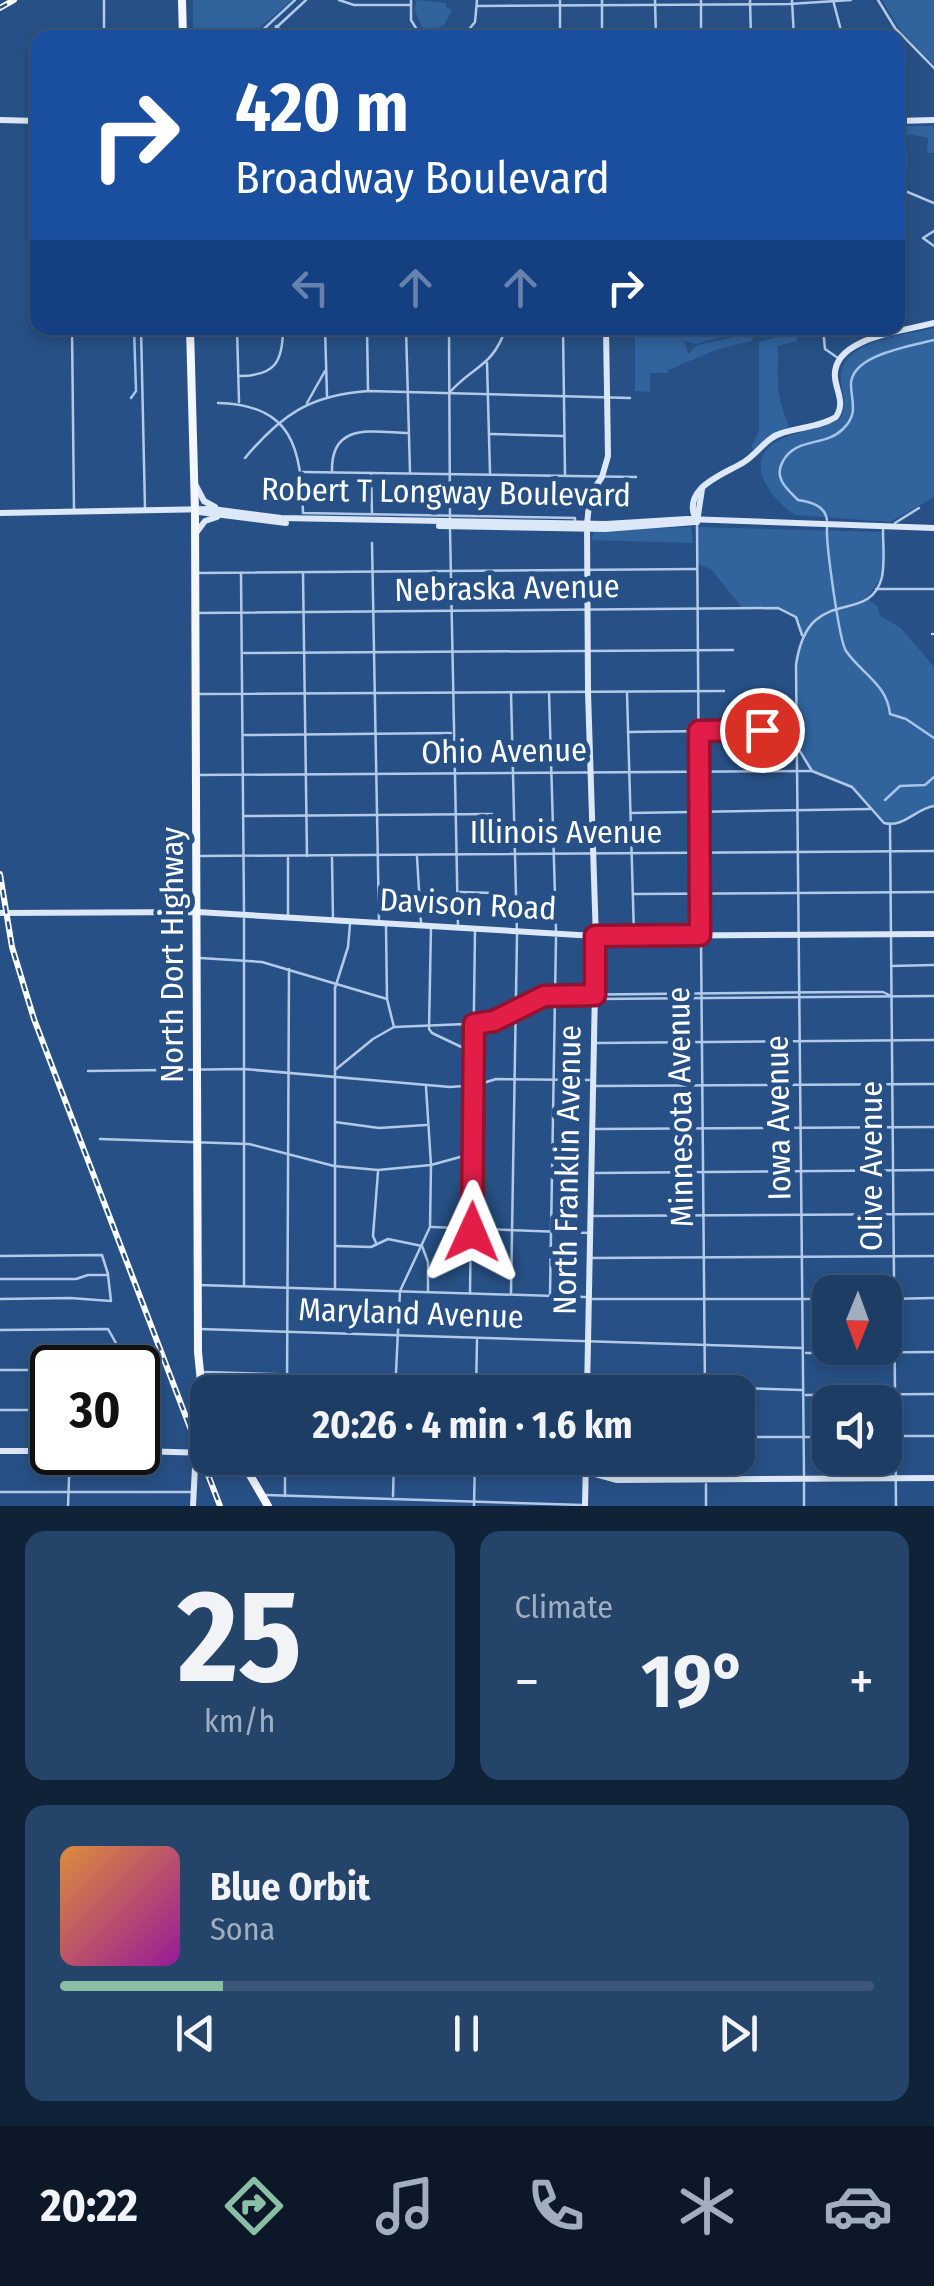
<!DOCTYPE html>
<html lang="en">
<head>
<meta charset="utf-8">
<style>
  :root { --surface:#1d3d64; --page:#25446a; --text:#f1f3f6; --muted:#a0aebf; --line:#3b5678; --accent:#8abfa5 }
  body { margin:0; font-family:"Fira Sans Condensed",sans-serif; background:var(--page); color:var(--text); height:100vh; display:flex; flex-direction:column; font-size:38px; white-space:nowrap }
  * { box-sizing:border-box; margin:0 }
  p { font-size:32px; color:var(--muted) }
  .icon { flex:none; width:55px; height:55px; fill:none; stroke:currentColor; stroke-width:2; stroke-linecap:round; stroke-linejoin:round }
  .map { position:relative; height:1506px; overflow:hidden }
  .details { display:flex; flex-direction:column; gap:25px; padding:25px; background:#102237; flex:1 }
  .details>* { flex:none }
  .hud { position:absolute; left:30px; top:30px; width:875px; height:305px; border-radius:20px; box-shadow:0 5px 15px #0003,0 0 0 2px var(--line); background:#1a4fa0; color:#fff; overflow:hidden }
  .needle { width:65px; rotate:181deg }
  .tools { position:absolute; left:812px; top:1275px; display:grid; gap:20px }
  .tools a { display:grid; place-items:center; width:90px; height:90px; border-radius:20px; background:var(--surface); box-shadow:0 5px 15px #0003,0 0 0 2px var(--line); font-size:50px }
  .speed { position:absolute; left:30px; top:1345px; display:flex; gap:20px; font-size:50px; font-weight:700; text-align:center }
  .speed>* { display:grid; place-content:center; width:130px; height:130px; border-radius:50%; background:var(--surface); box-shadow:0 5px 15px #0003,0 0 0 2px var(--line); line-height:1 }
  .speed .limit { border:5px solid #111; border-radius:15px; background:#fff; color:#111 }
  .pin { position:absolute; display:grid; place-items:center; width:85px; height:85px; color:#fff; margin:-42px; border:5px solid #fff; border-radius:50%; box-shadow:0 2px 10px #0007 }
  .me { position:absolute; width:110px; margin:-55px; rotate:1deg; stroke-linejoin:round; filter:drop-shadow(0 0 8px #0008) }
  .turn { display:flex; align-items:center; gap:35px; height:210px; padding:0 40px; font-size:45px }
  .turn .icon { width:130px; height:130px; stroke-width:2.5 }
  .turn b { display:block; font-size:70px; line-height:85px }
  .lanes { display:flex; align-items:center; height:95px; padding:0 40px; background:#0003; justify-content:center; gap:50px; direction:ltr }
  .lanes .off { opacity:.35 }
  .big { font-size:75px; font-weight:700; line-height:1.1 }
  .details .widget { flex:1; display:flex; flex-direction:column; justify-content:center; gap:15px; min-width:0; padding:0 35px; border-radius:20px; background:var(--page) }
  .details .dial { align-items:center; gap:0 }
  .dial b { font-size:130px; line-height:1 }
  .song { display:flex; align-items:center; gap:30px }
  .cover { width:120px; height:120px; border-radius:15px; background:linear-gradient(135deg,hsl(30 70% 55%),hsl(300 70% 35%)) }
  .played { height:10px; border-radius:5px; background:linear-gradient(90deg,var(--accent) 20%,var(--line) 20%) }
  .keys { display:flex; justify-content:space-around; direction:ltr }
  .heat { display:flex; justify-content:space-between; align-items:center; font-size:55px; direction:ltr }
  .details .tiles { flex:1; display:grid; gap:25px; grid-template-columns:1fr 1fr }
  .widget:last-child { grid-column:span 2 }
  .trip { position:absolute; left:190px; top:1375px; width:565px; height:100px; border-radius:20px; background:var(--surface); box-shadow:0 5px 15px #0003,0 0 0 2px var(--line); font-weight:700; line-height:100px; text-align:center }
  .tab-bar { display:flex; height:160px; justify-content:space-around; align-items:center; background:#0c1828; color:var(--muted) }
  .tab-bar .icon { width:70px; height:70px }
  .tab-bar .current { color:var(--accent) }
  .tab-bar b { font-size:45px; color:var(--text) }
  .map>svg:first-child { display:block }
</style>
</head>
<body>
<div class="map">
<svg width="934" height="1506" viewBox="0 0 934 1506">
  <rect width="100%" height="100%" fill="#275186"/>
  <g fill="#31639d">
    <path d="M193 0H292L249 37 193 38Z"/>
    <path d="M416 0 446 3V7L452 10 444 25 431 32 423 29 415 11Z"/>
    <path d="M882 0H934V65L902 33Z"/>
    <path d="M898 126H934V153H927L928 138 910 134 906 137 908 163H898V158L901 156 898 154Z"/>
    <path d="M630 328 639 329 754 328 696 344 684 341 688 354 697 345 753 333 752 341 718 349 668 370V373H650V392L635 391V333L630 332Z"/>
    <path d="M934 328V497L890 522 795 515C783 507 770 494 764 480 744 434 815 433 839 420 848 406 843 397 841 382 836 341 904 335 934 328Z"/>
    <path d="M800 331 802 335 797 337V341L778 346C778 381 775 394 789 426L754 451 751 447 759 431V342Z"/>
    <path d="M691 527 693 543 591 540 594 531Z"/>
    <path d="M697 527 883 532 882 575 867 599 878 607 880 616 900 627 934 667V806C917 811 907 822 890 825L870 809 852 787 812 771 797 745 796 665 802 637 800 622 778 609H743L712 570 697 563Z"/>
  </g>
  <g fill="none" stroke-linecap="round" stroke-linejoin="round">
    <g stroke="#a6c5e9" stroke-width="2.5">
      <path d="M254 38 295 0"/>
      <path d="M131 398 136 391 134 328"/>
      <path d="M827 520C825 505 810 502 798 500 787 489 773 478 783 461 796 437 825 447 843 429 858 414 852 404 851 386 849 355 911 346 934 340"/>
      <path d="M827 528C826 544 839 640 846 651 861 673 887 684 890 714L906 719 934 738"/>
      <path d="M885 800 900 786 925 785 934 777"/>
    </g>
    <g stroke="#b2cae8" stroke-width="2.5">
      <path d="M104 0V38"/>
      <path d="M339 0 354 5H410"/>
      <path d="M411 0V20L422 38"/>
      <path d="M560 0V38"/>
      <path d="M602 0V38"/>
      <path d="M655 0 656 38"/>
      <path d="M701 0V38"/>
      <path d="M750 0 751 38"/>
      <path d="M792 0 794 38"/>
      <path d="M833 0 843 38"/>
      <path d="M878 0 895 28 934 68"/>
      <path d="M477 6 789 4 851 0"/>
      <path d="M276 26 289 38"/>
      <path d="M265 38 306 0"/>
      <path d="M462 38 475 22 477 0"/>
      <path d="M898 188 934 203"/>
      <path d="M934 231 923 238 934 246"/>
      <path d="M72 328 74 511"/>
      <path d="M141 328 145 509"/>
      <path d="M237 328 239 402"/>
      <path d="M325 328 327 396"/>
      <path d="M367 328 368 390"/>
      <path d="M406 328 410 472"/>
      <path d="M449 328 450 521"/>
      <path d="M563 328 565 475"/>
      <path d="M823 328 825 349 838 358"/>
      <path d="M487 363 490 473"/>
      <path d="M239 376C275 376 283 362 283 328"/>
      <path d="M450 392C474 365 492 368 506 328"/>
      <path d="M218 403C293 405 301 448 303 513L575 518V521"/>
      <path d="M307 403 325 371"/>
      <path d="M491 434 563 436"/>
      <path d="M245 458C281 415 310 395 368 391L630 398"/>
      <path d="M332 471C331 422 372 432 407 433"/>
      <path d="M303 472 636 477"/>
      <path d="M371 473 372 513"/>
      <path d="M895 523 919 508"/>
      <path d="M697 524 700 931"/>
      <path d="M450 529 458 926"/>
      <path d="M372 543 379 921"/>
      <path d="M199 573 696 569"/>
      <path d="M241 573 244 911"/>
      <path d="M303 574 307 856"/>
      <path d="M876 589H934"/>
      <path d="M196 613 778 608 796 617 802 635"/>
      <path d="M932 634H934"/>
      <path d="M244 653 733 650"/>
      <path d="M511 692 517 936 511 1293"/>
      <path d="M549 692 556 930"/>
      <path d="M627 693 634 935"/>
      <path d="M200 694 724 691"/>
      <path d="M628 732 795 730"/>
      <path d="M244 735 451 733"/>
      <path d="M798 748 812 771 852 787 884 823C904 828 915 809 934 806"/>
      <path d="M198 775 812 771"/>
      <path d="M631 813 870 809"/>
      <path d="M244 816 492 814"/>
      <path d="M890 825 896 1506"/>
      <path d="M201 856 934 851"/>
      <path d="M417 857 421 923"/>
      <path d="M288 858V915"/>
      <path d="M332 858 333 920"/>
      <path d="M460 892 494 893"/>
      <path d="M633 894 934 892"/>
      <path d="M386 926 387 999 394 1027"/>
      <path d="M431 927 429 1029 432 1033 472 1052"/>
      <path d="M701 939 705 1392"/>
      <path d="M200 958 262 962 387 999"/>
      <path d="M891 966 934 965"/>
      <path d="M596 996 599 999 934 996"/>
      <path d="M596 1043 934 1040"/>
      <path d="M335 1070 373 1039 394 1027 490 1023 552 995 846 992H883L891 996"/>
      <path d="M88 1071 244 1069 450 1087 477 1085 496 1079 589 1080"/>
      <path d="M596 1086 934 1084"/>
      <path d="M335 1122 379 1128 426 1125"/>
      <path d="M596 1129 934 1127"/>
      <path d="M100 1139 249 1144 334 1166 378 1170 431 1165 471 1154"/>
      <path d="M596 1173 934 1170"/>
      <path d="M591 1216 934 1214"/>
      <path d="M432 1227 589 1233"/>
      <path d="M376 1243 373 1236 378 1172"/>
      <path d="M336 1246 371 1247 388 1239 422 1246 428 1262V1292"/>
      <path d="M0 1256 102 1255 108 1274"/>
      <path d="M591 1258 934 1256"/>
      <path d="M0 1279H76L88 1275H108L111 1301 70 1298 0 1299"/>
      <path d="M198 1285 585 1297"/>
      <path d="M244 1286V919"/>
      <path d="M335 1288V988L348 947 350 924"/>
      <path d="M470 1293 475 931"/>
      <path d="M550 1294 556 938"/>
      <path d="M593 1299H830"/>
      <path d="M885 1299 934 1298"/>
      <path d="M199 1329 801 1348"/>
      <path d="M0 1330 108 1329 130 1368"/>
      <path d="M806 1353 934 1352"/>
      <path d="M0 1370H52"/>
      <path d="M205 1372 802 1390"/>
      <path d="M138 1381 150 1403V1451"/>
      <path d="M287 1392 289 969"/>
      <path d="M395 1392 400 1291 430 1227 431 1165 426 1087"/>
      <path d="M476 1392 477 1340"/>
      <path d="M806 1395 934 1394"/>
      <path d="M0 1410H52"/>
      <path d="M138 1410H150"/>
      <path d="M885 1436H934"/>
      <path d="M738 1437H830"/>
      <path d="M706 1458V1476"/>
      <path d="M804 1475 796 665C808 581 869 628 882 577 885 562 883 545 883 530"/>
      <path d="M804 1483V1506"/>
      <path d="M706 1484V1506"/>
      <path d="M0 1492H192"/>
      <path d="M266 1495 583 1505"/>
      <path d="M285 1496V1458"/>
      <path d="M393 1496 394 1459"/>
      <path d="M68 1506 70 1452"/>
      <path d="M474 1506 475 1458"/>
    </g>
    <g stroke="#dce8f7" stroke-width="6">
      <path d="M0 120 38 121"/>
      <path d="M898 121 934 120"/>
      <path d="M195 484 204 501 215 507"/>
      <path d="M199 512 286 523"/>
      <path d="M0 513 212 509 281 518 606 524 687 519 934 528"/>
      <path d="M697 522C679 488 723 475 744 462 758 453 767 437 782 433 800 427 820 427 836 417 845 403 837 393 835 378 831 337 905 331 934 323"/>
      <path d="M697 522 702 489"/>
      <path d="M439 526 605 529 695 522"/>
      <path d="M196 533 205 521 217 517"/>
      <path d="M0 913 198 912 595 936 934 934"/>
      <path d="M587 1392 596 940 588 692 587 524 590 495 602 477 608 456 606 328"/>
      <path d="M0 1451H52"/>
      <path d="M138 1451 208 1453"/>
      <path d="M381 1458 555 1463 617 1480 934 1478"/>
      <path d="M193 1506 195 1467 203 1424"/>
      <path d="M585 1506 586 1458"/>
    </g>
    <g stroke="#f4f8fe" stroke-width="8">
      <path d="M182 0 183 38"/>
      <path d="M190 328 195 511 198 1352 201 1382 208 1399"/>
      <path d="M203 1394V1424"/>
      <path d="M240 1458 268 1506"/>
    </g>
    <defs>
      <g id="rail">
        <path d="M0 8 14 0"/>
        <path d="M0 874 12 947 34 1019 220 1506"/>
      </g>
    </defs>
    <use href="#rail" stroke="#fff" stroke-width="6"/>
    <use href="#rail" stroke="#275186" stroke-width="2.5" stroke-dasharray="8" stroke-linecap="butt"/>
  </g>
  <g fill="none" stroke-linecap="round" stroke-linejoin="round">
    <defs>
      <path id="route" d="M472 1232 474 1024 494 1021 544 996 595 995V936L700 935 699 731 762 730"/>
    </defs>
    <use href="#route" stroke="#92132f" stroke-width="25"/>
    <use href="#route" stroke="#e11d48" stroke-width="18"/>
  </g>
  <g text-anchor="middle" stroke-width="10" stroke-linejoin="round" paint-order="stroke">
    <g font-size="32" fill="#fff" stroke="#275186">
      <text transform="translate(446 492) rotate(1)" y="11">Robert T Longway Boulevard</text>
      <text transform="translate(507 588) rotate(-1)" y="11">Nebraska Avenue</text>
      <text transform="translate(504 751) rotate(-1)" y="11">Ohio Avenue</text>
      <text x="566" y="843">Illinois Avenue</text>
      <text transform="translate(468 904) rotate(3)" y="11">Davison Road</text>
      <text transform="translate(172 955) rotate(-90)" y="11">North Dort Highway</text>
      <text transform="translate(680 1107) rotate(-91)" y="11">Minnesota Avenue</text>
      <text transform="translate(778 1118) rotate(-91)" y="11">Iowa Avenue</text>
      <text transform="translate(871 1166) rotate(-90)" y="11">Olive Avenue</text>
      <text transform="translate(567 1170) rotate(-89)" y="11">North Franklin Avenue</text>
      <text transform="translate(411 1313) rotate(2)" y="11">Maryland Avenue</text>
    </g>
  </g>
</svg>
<div class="tools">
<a><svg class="needle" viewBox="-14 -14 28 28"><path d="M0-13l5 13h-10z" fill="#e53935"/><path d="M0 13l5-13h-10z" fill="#a0aebf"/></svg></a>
<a><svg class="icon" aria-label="sound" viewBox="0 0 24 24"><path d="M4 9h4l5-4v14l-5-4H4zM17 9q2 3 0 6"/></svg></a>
</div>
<div class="speed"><div class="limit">30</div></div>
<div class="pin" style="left:762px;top:730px;background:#d93025"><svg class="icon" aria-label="arrive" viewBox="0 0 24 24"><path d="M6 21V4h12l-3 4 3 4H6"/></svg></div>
<svg class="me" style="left:472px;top:1232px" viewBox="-20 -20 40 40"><path d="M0-17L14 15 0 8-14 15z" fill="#e11d48" stroke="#fff" stroke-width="4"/></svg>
<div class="trip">20:26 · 4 min · 1.6 km</div>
<div class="hud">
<div class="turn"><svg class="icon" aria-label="right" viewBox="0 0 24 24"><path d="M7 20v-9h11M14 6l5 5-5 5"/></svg><div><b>420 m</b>Broadway Boulevard</div></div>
<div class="lanes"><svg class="icon off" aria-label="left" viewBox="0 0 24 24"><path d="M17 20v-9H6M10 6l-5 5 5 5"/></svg><svg class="icon off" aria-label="ahead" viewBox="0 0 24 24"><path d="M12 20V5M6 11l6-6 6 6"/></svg><svg class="icon off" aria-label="ahead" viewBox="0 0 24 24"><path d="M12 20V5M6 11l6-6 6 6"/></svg><svg class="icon" aria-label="right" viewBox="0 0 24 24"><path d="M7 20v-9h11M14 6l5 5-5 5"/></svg></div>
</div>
</div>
<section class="details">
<div class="tiles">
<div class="widget dial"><b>25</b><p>km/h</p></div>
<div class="widget"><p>Climate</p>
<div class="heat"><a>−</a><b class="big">19°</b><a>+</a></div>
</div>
<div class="widget">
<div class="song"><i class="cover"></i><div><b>Blue Orbit</b><p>Sona</p></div></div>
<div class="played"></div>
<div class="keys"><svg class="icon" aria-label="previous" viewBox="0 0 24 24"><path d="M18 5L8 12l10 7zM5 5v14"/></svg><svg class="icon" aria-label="pause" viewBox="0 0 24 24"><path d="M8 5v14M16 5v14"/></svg><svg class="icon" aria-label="next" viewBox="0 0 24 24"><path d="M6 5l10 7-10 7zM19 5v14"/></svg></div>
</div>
</div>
</section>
<nav class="tab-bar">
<b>20:22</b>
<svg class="icon current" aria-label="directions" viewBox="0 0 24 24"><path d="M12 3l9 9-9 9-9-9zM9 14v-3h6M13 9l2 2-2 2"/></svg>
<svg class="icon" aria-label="music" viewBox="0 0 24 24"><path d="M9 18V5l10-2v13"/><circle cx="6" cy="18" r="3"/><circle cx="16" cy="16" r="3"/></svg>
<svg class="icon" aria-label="phone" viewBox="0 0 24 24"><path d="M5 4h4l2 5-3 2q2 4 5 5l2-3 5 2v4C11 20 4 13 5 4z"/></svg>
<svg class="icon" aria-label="climate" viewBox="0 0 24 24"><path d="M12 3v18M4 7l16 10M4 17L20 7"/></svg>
<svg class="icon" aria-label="car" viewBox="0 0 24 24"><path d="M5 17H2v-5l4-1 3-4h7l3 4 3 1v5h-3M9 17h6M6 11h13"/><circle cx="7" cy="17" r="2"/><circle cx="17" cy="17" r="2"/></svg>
</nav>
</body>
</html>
